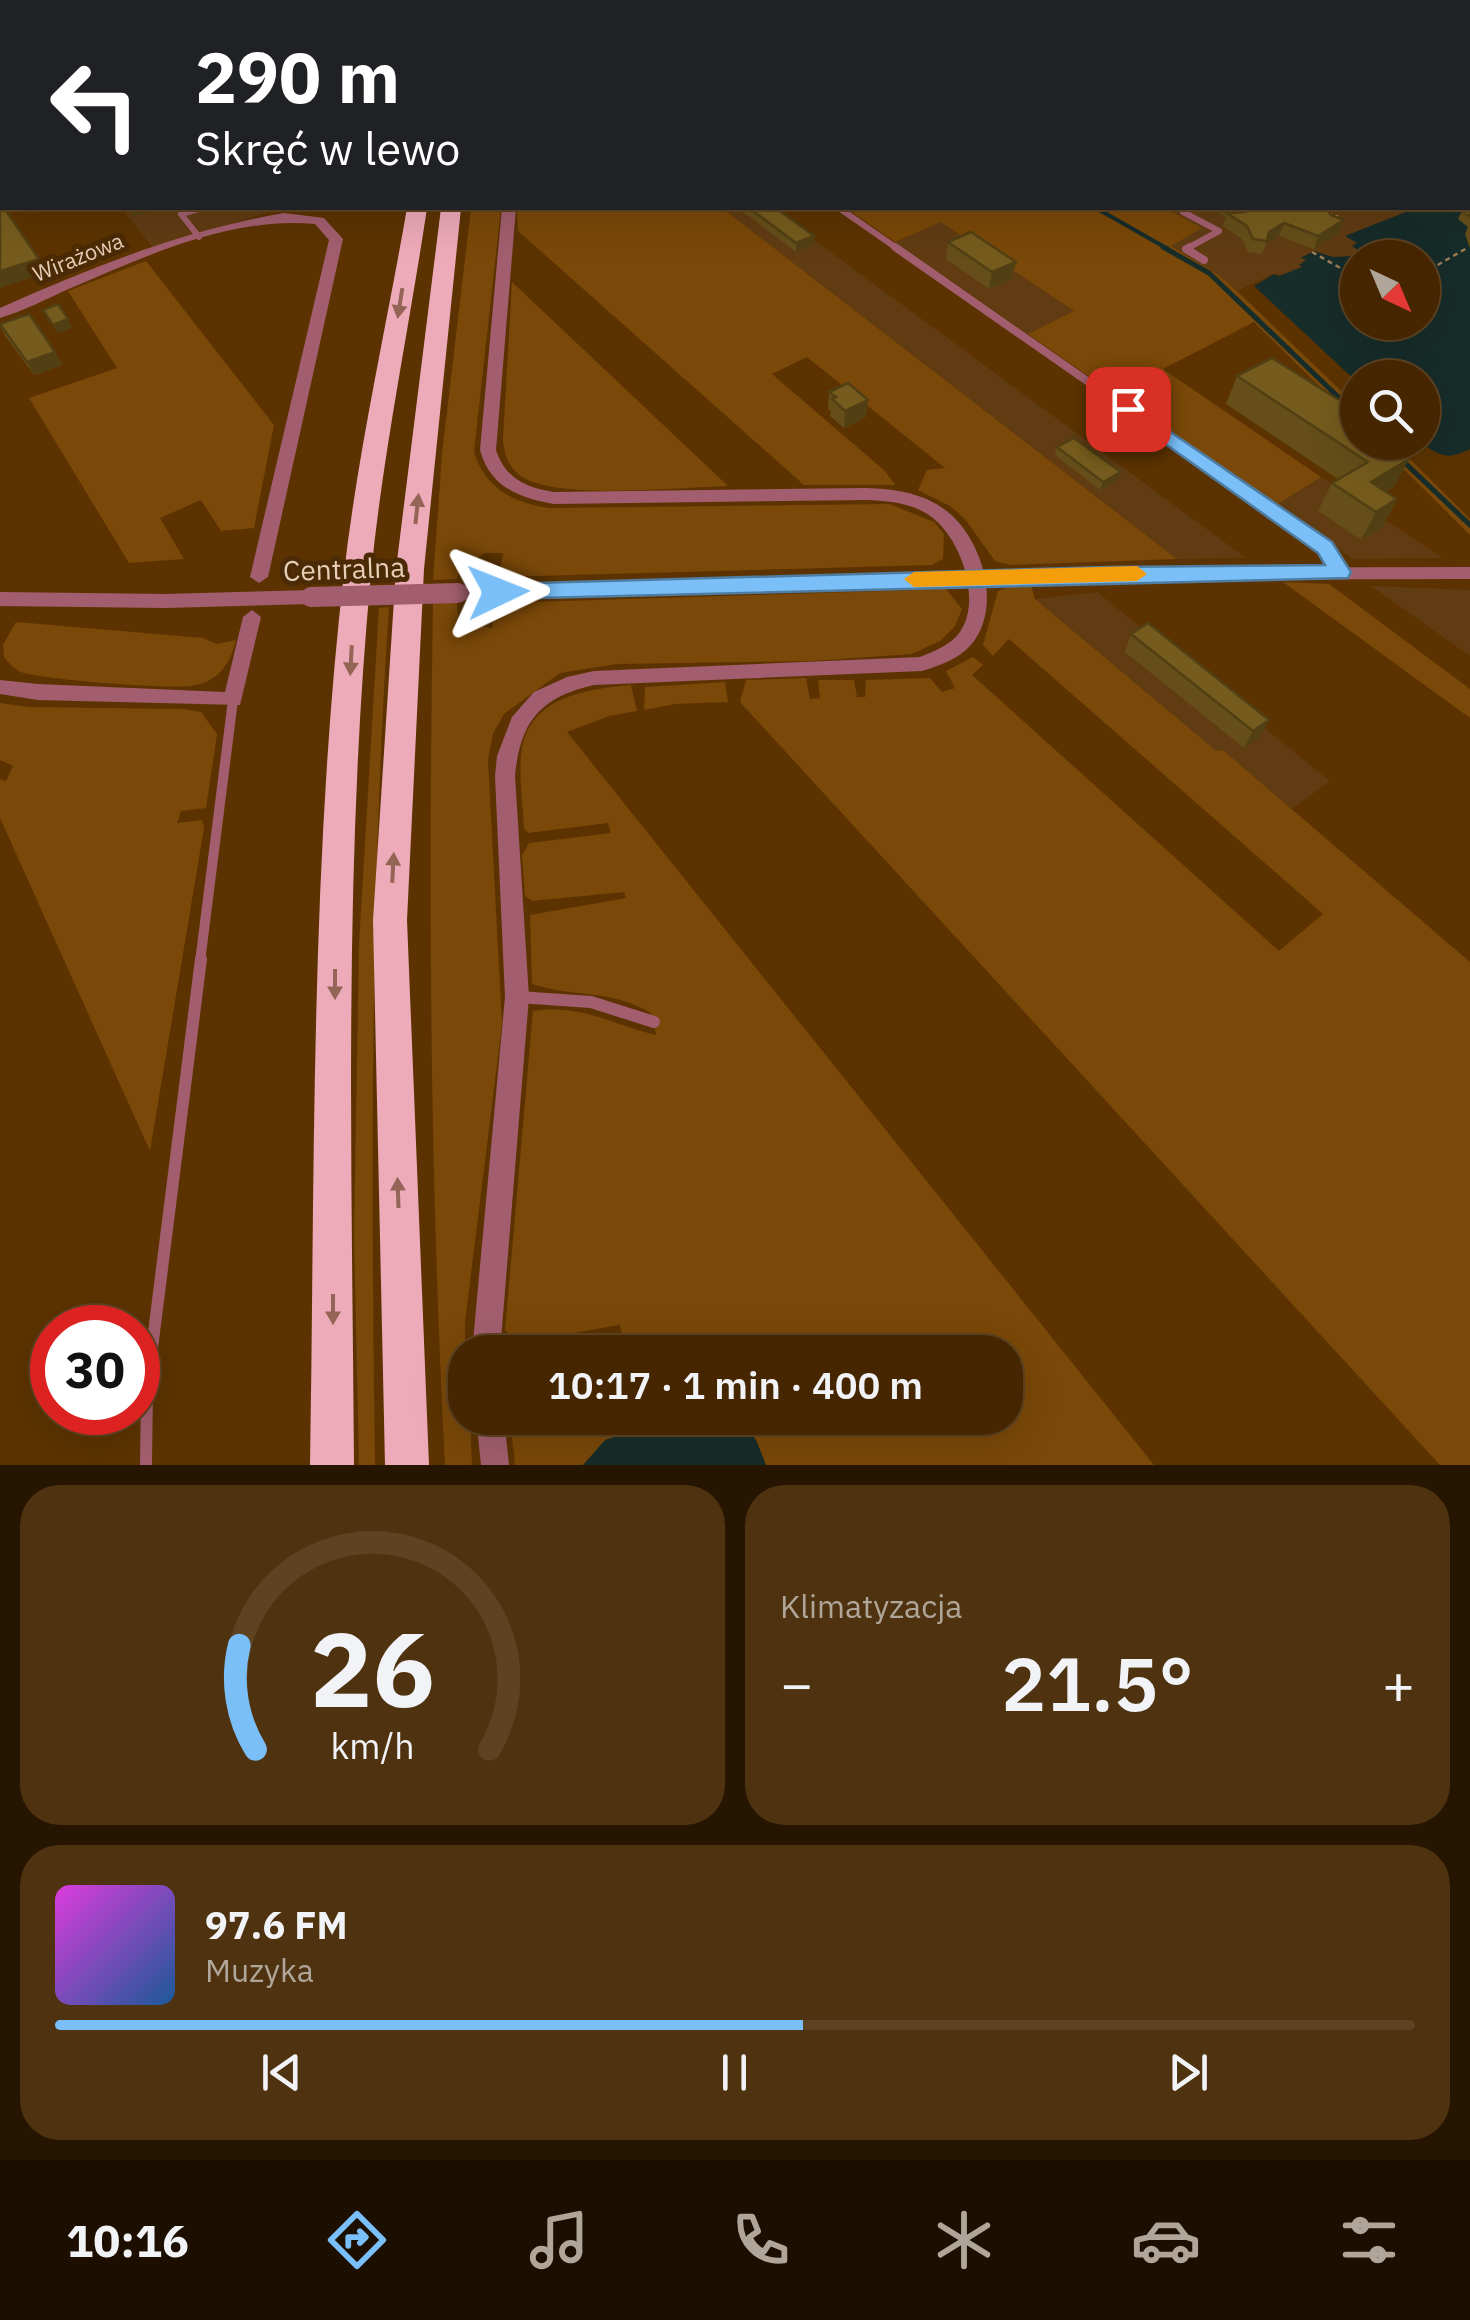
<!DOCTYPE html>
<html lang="pl">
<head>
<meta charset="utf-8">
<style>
  :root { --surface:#452600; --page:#4f320f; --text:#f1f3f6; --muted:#b0a599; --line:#5d4322; --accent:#7abff8 }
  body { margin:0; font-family:"IBM Plex Sans",sans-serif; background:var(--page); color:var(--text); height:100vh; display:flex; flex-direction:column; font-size:38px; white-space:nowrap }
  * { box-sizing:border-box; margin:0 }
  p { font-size:32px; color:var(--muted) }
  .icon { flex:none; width:55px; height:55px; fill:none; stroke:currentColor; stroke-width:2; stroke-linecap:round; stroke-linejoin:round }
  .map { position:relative; height:1465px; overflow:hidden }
  .side { display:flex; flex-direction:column; gap:20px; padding:20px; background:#261500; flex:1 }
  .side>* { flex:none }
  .banner { position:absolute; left:0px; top:0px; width:1470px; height:210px; box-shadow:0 10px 40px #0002,0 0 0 2px var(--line); background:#202124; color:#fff; overflow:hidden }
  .needle { width:65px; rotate:136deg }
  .tools { position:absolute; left:1340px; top:240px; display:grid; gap:20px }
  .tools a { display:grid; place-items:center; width:100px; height:100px; border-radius:50%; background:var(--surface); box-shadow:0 10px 40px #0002,0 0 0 2px var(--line); font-size:50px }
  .speed { position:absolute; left:30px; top:1305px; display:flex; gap:20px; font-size:50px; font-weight:700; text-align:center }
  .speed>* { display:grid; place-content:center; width:130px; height:130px; border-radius:50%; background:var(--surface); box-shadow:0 10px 40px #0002,0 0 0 2px var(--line); line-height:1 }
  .speed .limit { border:15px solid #d22; background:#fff; color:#111 }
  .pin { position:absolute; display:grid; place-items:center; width:85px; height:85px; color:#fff; margin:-42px; border-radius:20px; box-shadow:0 5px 15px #0006 }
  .me { position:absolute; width:110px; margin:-55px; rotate:88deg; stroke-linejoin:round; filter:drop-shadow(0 0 8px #0008) }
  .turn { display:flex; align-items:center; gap:35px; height:210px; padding:0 30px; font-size:45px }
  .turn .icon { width:130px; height:130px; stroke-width:2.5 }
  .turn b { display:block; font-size:70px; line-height:85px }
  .big { font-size:75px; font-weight:600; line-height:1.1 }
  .side .tile { flex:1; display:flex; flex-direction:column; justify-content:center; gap:15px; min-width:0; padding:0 35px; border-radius:40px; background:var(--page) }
  .side .dial { align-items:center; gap:0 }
  .dial svg { height:260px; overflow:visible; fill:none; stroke:var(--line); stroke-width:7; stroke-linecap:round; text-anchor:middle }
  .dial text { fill:var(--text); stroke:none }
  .song { display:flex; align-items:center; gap:30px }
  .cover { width:120px; height:120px; border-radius:15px; background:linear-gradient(135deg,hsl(300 70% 55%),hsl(210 70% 35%)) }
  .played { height:10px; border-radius:5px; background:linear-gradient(90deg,var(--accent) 55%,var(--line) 55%) }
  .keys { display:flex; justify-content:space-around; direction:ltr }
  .heat { display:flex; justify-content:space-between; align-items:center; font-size:55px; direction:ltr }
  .side .tiles { flex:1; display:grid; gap:20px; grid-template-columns:1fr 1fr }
  .tile:last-child { grid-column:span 2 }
  .trip { position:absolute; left:448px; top:1335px; width:575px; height:100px; border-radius:40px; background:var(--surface); box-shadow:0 10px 40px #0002,0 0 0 2px var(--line); font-weight:600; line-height:100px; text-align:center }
  .tab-bar { display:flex; height:160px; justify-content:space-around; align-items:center; background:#1c0f00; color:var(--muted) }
  .tab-bar .icon { width:70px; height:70px }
  .tab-bar .on { color:var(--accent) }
  .tab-bar b { font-size:45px; color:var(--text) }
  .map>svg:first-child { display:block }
</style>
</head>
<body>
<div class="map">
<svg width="1470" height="1465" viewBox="0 0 1470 1465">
  <rect width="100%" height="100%" fill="#5c3300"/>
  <g fill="#613c13">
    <path d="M121 208H281L153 248Z"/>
    <path d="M722 208H771L1246 558 1177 559Z"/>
    <path d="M1172 208H1416L1346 236 1358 243 1359 253 1355 256 1333 257 1314 251 1302 257 1307 261 1303 267 1291 274H1273L1237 291 1220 276 1170 246 1168 210Z"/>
    <path d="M941 221 1075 311 1028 334 895 242Z"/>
    <path d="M1321 477 1443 558 1353 559 1275 506Z"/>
    <path d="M1371 586 1470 590V656Z"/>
    <path d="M1097 592 1330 781 1292 809 1224 752 1215 751 1035 599Z"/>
  </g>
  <g fill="#7a4808">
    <path d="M471 208H501L474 452C485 488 513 503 549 508L890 504 934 522 944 534 943 559 932 565 499 577 503 553H485L460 568 457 579 433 580 442 454Z"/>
    <path d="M517 208H722L1177 559 1010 565 995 561 965 519 950 506 918 490 927 470 945 468 807 357 772 374 885 471 895 485H804L518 231Z"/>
    <path d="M846 208H1172L1169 210 1202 228 1171 246 1220 276 1237 291 1357 406V423L1254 322 1163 369 1321 477 1275 506 1028 334 1074 311 941 222 895 242Z"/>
    <path d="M146 261 274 425 254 528 221 531 201 500 160 518 184 559 129 563 29 398 117 368 68 291Z"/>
    <path d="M512 282 728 486C681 487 562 500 524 478 509 469 504 456 503 439Z"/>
    <path d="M1377 443H1394L1470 519V535Z"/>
    <path d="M1025 582 1031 585 1035 599 1215 750 1224 751 1470 962V1465H1440L740 702 746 680 806 678 810 699 820 698 818 680H854L857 697H865L866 680 930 678 942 692 955 688 946 671 973 657 983 665 972 675 1279 951 1323 914 1009 639 993 656 983 645 998 591Z"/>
    <path d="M1283 582 1329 584 1470 689V718Z"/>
    <path d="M946 589 962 609 955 626 940 641 912 654 811 661 617 664 560 673 504 714 493 734 488 760 502 1024 465 1322V1418H470L472 1465H445C430 1178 428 891 433 603L457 602 458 616 468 624 492 628 496 607 503 603Z"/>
    <path d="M389 607C370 893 371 1178 375 1465H359L354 1235 359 944 379 608Z"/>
    <path d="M16 622 203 638 217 644 236 640C230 665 218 682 191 686 167 689 44 680 21 672 14 669 9 663 4 657L3 645Z"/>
    <path d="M725 682 728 702 675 704 644 710 645 687Z"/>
    <path d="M631 685 637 711 609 716 567 732 1154 1465H766L756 1440 738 1418H1005V1352H625L620 1325 519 1342 505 1330 533 1011C584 1004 609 1024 656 1035L651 1013C608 988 574 998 532 984L530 915 626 898 624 892 532 901 525 896 522 856 529 843 611 833 608 823 528 833 524 828C523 803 518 773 522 748 532 696 588 689 631 685Z"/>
    <path d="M0 703 29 707 184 709 201 712 217 734 206 808 181 811 177 823 202 820 204 828 150 1151 0 818V779L6 781 13 766 0 760Z"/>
    <path d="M510 1418H671L626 1430 583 1465H515Z"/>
  </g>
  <g fill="#172d2a" fill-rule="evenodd">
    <path d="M1470 188V449C1448 460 1441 457 1422 443V378H1358L1357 382 1254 286 1274 274 1279 276 1302 267 1299 265 1306 260 1301 258 1314 251 1333 257 1355 256 1358 250 1352 246 1357 243 1345 236 1416 208H1468ZM1358 258H1422V322H1358Z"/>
    <path d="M671 1418H738L756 1440 766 1465H583L605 1440Z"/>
  </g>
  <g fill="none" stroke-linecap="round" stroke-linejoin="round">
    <path stroke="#172d2a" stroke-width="4" d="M1096 208 1168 249"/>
    <g stroke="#172d2a" stroke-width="5">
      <path d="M1163 247 1209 273 1358 416"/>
      <path d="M1403 461 1470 525"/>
    </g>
    <g stroke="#9e7c57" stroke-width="2.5" stroke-dasharray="5 4" stroke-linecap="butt">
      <path d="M607 0 612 2"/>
      <path d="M666 0 670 2"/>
      <path d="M571 2 577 0"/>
      <path d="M1319 208 1338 217"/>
      <path d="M1455 208 1460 211"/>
      <path d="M1312 252 1358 278"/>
      <path d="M1422 274 1467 248"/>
    </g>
    <g stroke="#a25e6e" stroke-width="6">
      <path d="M1126 2H1144"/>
      <path d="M1193 2 1197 0"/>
      <path d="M839 208 898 249"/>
      <path d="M199 237 181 214 202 208"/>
      <path d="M1186 249 1219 231 1183 212 1191 208"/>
    </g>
    <g stroke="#a25e6e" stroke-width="8">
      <path d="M895 247 1308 535 1325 548 1335 564"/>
      <path d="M1190 247 1186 249 1204 260"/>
    </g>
    <g stroke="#a25e6e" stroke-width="10">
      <path d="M1333 561 1340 572"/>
      <path d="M200 962 233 700"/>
    </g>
    <g stroke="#a25e6e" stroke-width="12">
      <path d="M518 997 591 1002 654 1022"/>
      <path d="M146 1465 147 1388 201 959"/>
    </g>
    <g fill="#a25e6e" fill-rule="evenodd">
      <path d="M2 70V78L0 79V71Z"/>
      <path d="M284 213 324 218 343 239 268 577 259 583 250 577 329 240 315 224C232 216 146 256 71 288 48 298 24 311 0 318V308C92 267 184 230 284 213Z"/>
      <path d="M1470 567V579L1109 580 458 600 449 593 458 586 1109 568Z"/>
      <path d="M311 590 320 597 311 604 165 608 0 606V592L165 594Z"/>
      <path d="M252 610 261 617 240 705 38 700 0 694V680L38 684 225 692 243 617Z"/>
    </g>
    <g fill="#a25e6e" fill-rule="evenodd">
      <path d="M522 0H534V2H523Z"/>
      <path d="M502 208H516L496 450C505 478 526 488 554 492L866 488C892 489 919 492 941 507 981 532 1005 608 970 646 958 659 939 666 922 671L594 685C540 697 520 722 515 776L529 997 500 1352H472L505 997 495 776 497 756 512 717 534 692 567 677 594 671 920 657C934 651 951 645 960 632 982 600 961 540 933 518 914 503 889 501 866 500L554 504C519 498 490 487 480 450Z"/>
      <path d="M476 1418H504L509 1465H481Z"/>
    </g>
    <g fill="#edaab9" fill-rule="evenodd">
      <rect x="445" y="0" width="16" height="2"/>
      <path d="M407 208H427C409 329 383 452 371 574 343 869 352 1169 354 1465H310C315 1169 310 868 344 573 358 451 386 329 407 208Z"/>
      <path d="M441 208H461L424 569 407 920 429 1465H385L373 920 396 569Z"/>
    </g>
    <path stroke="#a25e6e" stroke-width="20" d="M311 597 458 593"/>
  </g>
  <g fill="#654e19">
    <path d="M1270 0H1309L1303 2H1278Z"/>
    <path d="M1470 207V248L1465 234 1468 227 1458 219 1462 211Z"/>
    <path d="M738 208H776L814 244 796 252Z"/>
    <path d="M1211 208H1332L1331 215 1339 233 1314 249 1279 236 1266 244 1262 254 1248 252 1242 239 1223 226 1226 217Z"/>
    <path d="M948 242 1016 262 1012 279 989 289 946 259Z"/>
    <path d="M0 326 55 352 62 365 34 375 6 337Z"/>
    <path d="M1237 376 1358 442 1394 487 1386 492 1397 499 1382 528 1361 540 1318 511 1332 483 1338 479 1226 404Z"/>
    <path d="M829 392 866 417 844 428 830 416 831 411 828 409Z"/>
    <path d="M1057 447 1121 472 1118 481 1100 490 1055 455Z"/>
    <path d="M1131 634 1260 737 1244 748 1125 652Z"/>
  </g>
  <g fill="#524014">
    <path d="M0 0H32L22 2H2V7L0 8Z"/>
    <path d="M130 208H162L133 217Z"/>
    <path d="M1344 220 1339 233 1314 249 1318 236Z"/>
    <path d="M1284 223 1279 236 1266 244 1269 232Z"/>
    <path d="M814 236V244L796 252V243Z"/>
    <path d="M39 259 46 273 0 288V271Z"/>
    <path d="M1016 262 1012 279 989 289 992 272Z"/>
    <path d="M68 319 72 328 57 333 53 325Z"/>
    <path d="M55 352 62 365 34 375 27 362Z"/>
    <path d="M868 400 866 417 844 428 845 411Z"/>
    <path d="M1409 459 1394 487 1365 505 1371 482Z"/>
    <path d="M1121 472 1118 481 1100 490 1103 482Z"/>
    <path d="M1397 499 1382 528 1361 540 1376 512Z"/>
    <path d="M1269 720 1260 737 1244 748 1253 731Z"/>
  </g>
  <g fill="#755b1d" stroke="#524014" stroke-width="2.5">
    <path d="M108 0H127L129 2H102Z"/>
    <path d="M0 202 39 259 0 271Z"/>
    <path d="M1470 207V217L1462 211Z"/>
    <path d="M749 208H776L814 236 796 243Z"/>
    <path d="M1238 208H1334L1329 212 1331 215 1344 220 1318 236 1284 223 1269 232 1267 241 1253 239 1247 226 1227 213 1247 212Z"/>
    <path d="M971 232 1016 262 992 272 948 242Z"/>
    <path d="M58 304 68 319 53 325 43 310Z"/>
    <path d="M29 314 55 352 27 362 0 324Z"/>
    <path d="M1272 358 1358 412V421L1353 423 1358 426V442H1383L1409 459 1371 482 1397 499 1376 512 1332 483 1368 462 1237 376Z"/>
    <path d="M848 383 868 400 845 411 832 399 836 397 829 392Z"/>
    <path d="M1074 438 1121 472 1103 482 1057 447Z"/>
    <path d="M1148 623 1269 720 1253 731 1131 634Z"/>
  </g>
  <defs><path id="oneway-solid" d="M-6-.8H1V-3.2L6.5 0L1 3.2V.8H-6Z" transform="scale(2.5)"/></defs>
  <g fill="#946457">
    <use href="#oneway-solid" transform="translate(400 303) rotate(99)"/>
    <use href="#oneway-solid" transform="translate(417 509) rotate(-84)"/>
    <use href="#oneway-solid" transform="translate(351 660) rotate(93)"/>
    <use href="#oneway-solid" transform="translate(393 868) rotate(-87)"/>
    <use href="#oneway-solid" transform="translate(335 984) rotate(90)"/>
    <use href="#oneway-solid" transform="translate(398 1193) rotate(-92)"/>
    <use href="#oneway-solid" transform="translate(333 1309) rotate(90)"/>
  </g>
  <path fill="#7abff8" stroke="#4f7ca1" stroke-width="2.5" d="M1128 403 1332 542 1351 572 1348 578 498 599 488 592 498 584 1109 567 1325 565 1318 553 1122 413 1119 409Z"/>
  <path fill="#f59e0b" d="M1137 566 1147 574 1137 581 914 587 904 579 914 572Z"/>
  <g text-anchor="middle" stroke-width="10" stroke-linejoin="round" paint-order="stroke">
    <g font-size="22" fill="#e7ceb7" stroke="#4b2b06">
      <text transform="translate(78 257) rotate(-22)" y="8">Wirażowa</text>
    </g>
    <g font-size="28" fill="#e7ceb7" stroke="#4b2b06">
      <text transform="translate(344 569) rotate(-2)" y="10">Centralna</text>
    </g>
  </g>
</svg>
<div class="tools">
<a><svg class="needle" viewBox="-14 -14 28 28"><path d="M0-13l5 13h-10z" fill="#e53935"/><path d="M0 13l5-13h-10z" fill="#b0a599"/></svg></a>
<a><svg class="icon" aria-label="search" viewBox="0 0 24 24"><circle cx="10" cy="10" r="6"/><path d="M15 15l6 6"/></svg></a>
</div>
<div class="speed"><div class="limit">30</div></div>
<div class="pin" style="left:1128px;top:409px;background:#d93025"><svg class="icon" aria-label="arrive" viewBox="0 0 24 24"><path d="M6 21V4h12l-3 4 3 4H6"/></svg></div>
<svg class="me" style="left:498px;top:592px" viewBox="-20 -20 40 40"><path d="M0-17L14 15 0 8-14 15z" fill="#7abff8" stroke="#fff" stroke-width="4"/></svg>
<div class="trip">10:17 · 1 min · 400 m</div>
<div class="banner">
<div class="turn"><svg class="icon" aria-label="left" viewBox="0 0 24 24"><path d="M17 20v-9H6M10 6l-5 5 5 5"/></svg><div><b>290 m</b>Skręć w lewo</div></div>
</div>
</div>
<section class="side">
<div class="tiles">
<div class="tile dial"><svg viewBox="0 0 100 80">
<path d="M14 69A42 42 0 1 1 86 69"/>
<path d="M14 69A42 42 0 0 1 9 37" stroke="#7abff8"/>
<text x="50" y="56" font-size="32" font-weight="700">26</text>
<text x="50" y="72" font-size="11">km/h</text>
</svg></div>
<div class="tile"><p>Klimatyzacja</p>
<div class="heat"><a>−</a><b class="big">21.5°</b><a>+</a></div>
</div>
<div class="tile">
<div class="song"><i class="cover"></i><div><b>97.6 FM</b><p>Muzyka</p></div></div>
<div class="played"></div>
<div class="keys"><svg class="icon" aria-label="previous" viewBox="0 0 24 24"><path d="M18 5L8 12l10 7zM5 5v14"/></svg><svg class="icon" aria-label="pause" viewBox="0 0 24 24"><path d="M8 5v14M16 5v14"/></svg><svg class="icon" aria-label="next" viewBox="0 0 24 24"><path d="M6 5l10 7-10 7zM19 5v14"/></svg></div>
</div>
</div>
</section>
<nav class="tab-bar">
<b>10:16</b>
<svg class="icon on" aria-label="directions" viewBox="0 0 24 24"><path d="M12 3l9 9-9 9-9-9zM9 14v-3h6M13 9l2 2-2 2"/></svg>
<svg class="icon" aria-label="music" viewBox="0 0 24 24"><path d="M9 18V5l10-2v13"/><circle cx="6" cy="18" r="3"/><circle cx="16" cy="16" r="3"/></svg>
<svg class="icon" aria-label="phone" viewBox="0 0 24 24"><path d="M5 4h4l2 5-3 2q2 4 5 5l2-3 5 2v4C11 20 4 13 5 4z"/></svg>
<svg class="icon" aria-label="climate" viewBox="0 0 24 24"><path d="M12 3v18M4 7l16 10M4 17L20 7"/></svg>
<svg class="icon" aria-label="car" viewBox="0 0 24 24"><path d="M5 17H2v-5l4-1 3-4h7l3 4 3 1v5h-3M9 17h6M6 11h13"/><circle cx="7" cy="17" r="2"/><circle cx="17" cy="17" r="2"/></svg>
<svg class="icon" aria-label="filters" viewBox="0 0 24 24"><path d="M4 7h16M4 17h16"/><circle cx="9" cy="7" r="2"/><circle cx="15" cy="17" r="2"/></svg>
</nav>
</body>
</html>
